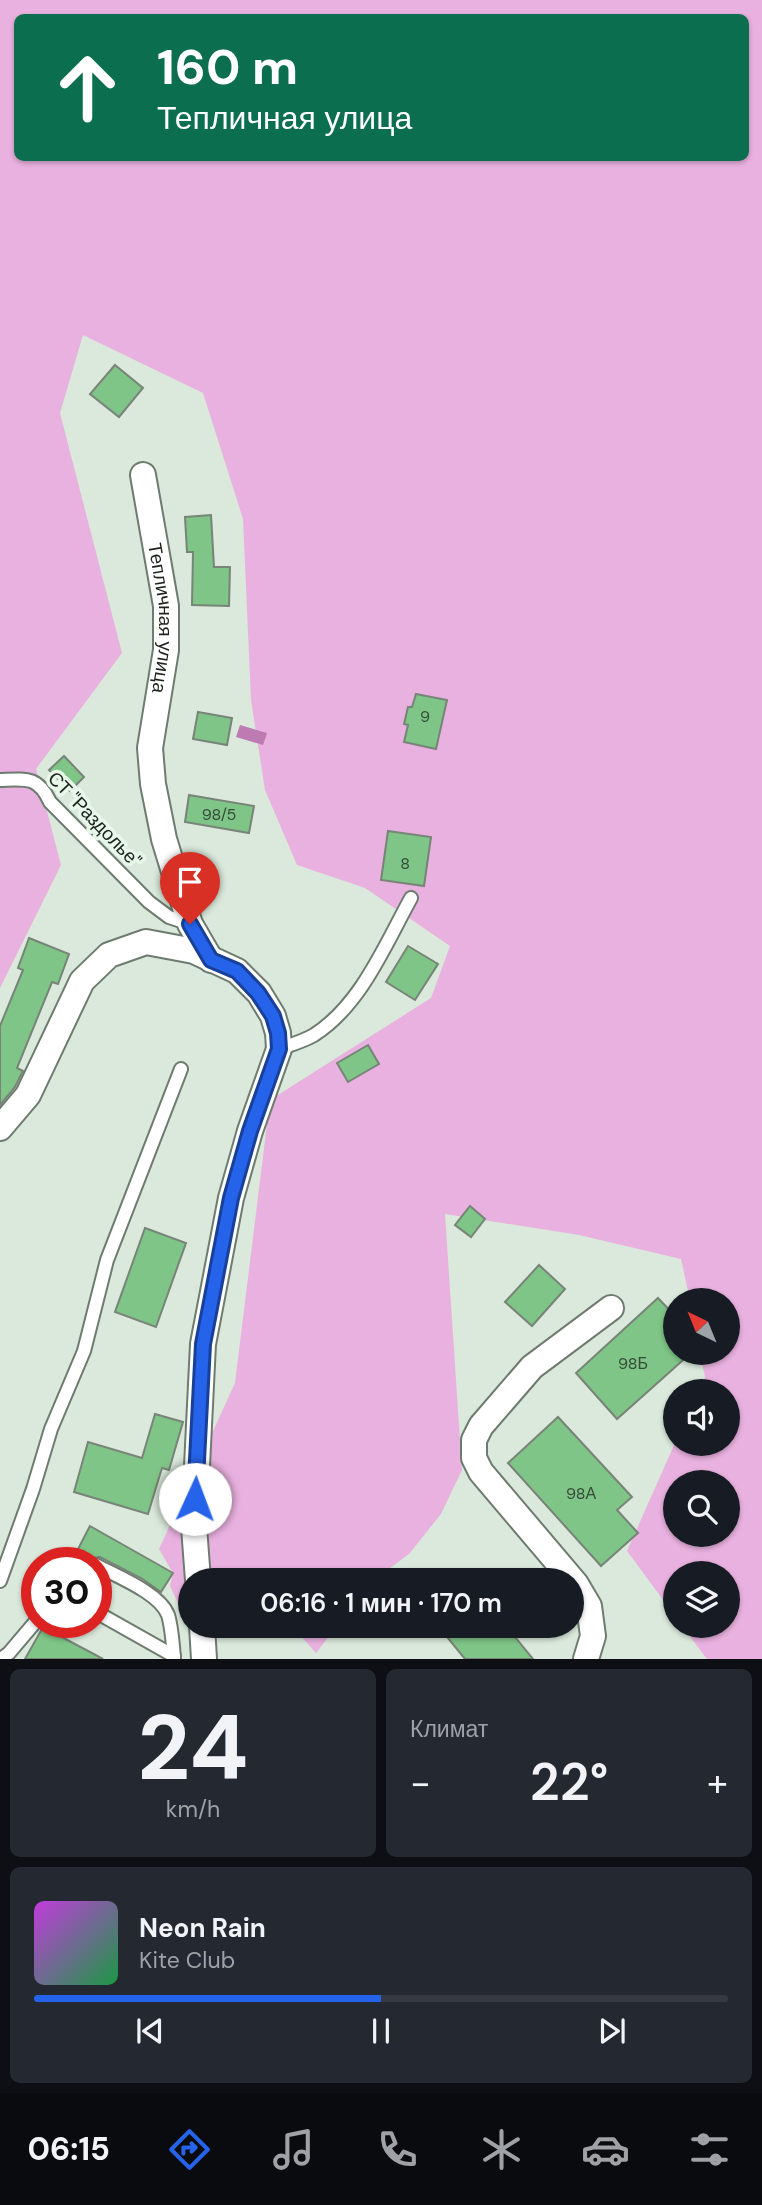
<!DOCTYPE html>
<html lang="ru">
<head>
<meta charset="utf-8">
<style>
  :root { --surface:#171b24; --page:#242831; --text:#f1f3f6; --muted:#9ea1a6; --line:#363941; --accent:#2563eb }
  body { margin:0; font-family:"DM Sans",sans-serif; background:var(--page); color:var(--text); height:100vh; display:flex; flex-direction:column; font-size:26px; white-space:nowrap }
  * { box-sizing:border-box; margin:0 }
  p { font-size:23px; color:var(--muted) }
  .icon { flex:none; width:38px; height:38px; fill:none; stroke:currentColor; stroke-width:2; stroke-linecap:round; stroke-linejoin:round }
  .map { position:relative; height:1659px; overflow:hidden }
  .details { display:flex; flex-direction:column; gap:10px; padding:10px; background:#0d0f14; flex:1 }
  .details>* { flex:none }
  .top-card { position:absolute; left:14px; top:14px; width:735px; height:147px; border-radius:10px; box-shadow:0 2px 5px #0004; background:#0b6e4f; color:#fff; overflow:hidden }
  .needle { width:46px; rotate:317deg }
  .buttons { position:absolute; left:663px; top:1288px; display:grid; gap:14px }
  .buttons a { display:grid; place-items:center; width:77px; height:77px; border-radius:50%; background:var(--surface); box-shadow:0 2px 5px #0004; font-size:35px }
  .speed { position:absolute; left:21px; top:1547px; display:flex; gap:14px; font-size:35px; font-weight:700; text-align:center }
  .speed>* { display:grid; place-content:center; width:91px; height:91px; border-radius:50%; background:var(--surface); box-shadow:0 2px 5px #0004; line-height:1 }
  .speed .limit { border:10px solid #d22; background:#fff; color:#111 }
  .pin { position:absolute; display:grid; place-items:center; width:60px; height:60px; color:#fff; margin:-72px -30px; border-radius:50% 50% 50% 0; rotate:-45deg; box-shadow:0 0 7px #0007 }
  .pin .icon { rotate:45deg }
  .me { position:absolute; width:77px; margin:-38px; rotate:2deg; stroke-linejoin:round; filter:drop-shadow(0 0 5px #0008) }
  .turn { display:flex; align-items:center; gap:24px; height:147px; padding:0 28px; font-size:32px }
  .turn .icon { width:91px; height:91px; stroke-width:2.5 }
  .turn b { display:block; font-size:49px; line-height:60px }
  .big { font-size:52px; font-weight:600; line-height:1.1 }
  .details .tile { flex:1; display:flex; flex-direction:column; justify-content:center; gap:10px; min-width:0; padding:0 24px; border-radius:10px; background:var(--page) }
  .details .dial { align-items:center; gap:0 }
  .dial b { font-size:91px; line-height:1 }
  .song { display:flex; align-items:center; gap:21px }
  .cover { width:84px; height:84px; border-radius:10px; background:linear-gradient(135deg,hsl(290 70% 55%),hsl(140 70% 35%)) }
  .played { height:7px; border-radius:4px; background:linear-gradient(90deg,var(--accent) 50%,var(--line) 50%) }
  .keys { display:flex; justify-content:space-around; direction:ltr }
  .heat { display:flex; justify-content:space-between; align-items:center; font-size:38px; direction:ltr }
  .details .tiles { flex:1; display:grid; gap:10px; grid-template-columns:1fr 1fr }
  .tile:last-child { grid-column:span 2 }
  .trip { position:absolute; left:178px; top:1568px; width:406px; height:70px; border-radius:35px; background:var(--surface); box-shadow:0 2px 5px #0004; font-weight:600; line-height:70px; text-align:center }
  .menu { display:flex; height:112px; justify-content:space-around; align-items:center; background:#090b0e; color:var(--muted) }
  .menu .icon { width:49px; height:49px }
  .menu .active { color:var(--accent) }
  .menu b { font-size:32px; color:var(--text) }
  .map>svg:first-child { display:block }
</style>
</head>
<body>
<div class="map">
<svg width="762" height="1659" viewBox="0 0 762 1659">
  <rect width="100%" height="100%" fill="#dae9db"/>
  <g fill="#e9b1df" fill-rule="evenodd">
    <path d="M0 0H762V1659H707L682 1626H728V1573H676L675 1616 627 1551 675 1443 728 1444V1391H699L705 1377 700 1353H728V1300H690L681 1259 579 1235 445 1214 462 1470 441 1514 409 1554 374 1580H191V1621L185 1618 170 1586 173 1573 159 1549 235 1383 270 1100 431 998 450 946 365 888 297 865 265 790 251 700 243 519 203 393 83 335 60 413 122 653 36 769 61 865 0 988ZM18 18H746V158H18ZM676 1482H728V1535H676Z"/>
    <path d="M292 1626H337L316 1653Z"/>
  </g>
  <path fill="#be7ab3" d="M240 725 267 733 263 745 236 737Z"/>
  <g fill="#7fc587" stroke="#778477" stroke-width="2">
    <path d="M115 365 143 388 119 417 90 394Z"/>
    <path d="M211 515 214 567H230L229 606 192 605 193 552H187L185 517Z"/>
    <path d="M416 694 447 700 436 749 404 742 408 725 404 724 408 707H412Z"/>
    <path d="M198 712 232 718 227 745 193 739Z"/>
    <path d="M64 756 84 777 70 791 49 770Z"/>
    <path d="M189 795 254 806 249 833 185 822Z"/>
    <path d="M388 831 431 837 424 886 381 880Z"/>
    <path d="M29 938 69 954 58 984 52 982 17 1068 23 1071 15 1087 0 1105V1026L23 970 18 968Z"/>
    <path d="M408 946 438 964 415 1000 386 982Z"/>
    <path d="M368 1045 379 1064 348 1082 337 1063Z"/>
    <path d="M470 1206 485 1219 471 1237 455 1225Z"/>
    <path d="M145 1228 186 1243 156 1327 115 1312Z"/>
    <path d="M539 1265 565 1289 532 1326 505 1302Z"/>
    <path d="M658 1298 676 1317V1353H691L617 1419 576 1373Z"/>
    <path d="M155 1414 183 1422 169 1470 162 1468 148 1514 74 1492 88 1442 142 1458Z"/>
    <path d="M558 1417 632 1497 617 1510 638 1533 601 1566 508 1463Z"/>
    <path d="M90 1526 173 1573 161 1592 141 1578 100 1557 90 1558 77 1551Z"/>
    <path d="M438 1626H506L533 1659H465Z"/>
    <path d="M43 1627 103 1659H25Z"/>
  </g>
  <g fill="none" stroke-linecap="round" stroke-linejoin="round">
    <defs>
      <g id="service">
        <path d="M0 780C26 779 38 776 50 802L149 902 169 917 190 924"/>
        <path d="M279 1049C290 1045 304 1041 314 1035 361 1005 385 945 411 898"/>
        <path d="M96 1565C116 1576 160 1593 168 1615 172 1628 173 1646 174 1659"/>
        <path d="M0 1581 33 1489 51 1429 84 1351 107 1260 181 1069"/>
        <path d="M96 1612 174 1656"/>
        <path d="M1 1659 9 1653 37 1620"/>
      </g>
      <g id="minor">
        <path id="s1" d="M143 475 166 606V650L150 748 153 784 164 839 190 924 211 960"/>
        <path d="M0 1128 28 1095 82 981 109 955 146 942 194 951 237 971 259 993 273 1016 278 1033 279 1049 250 1131 231 1198 203 1344 194 1527 198 1580"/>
        <path d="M202 1626 204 1659"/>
        <path d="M586 1659 593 1636 589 1606 576 1584 481 1472 474 1458V1440L481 1426 532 1367 611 1308"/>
      </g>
    </defs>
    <use href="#service" stroke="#6e7c6f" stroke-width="16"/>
    <use href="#minor" stroke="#6e7c6f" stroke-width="28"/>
    <use href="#service" stroke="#fff" stroke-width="12"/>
    <use href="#minor" stroke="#fff" stroke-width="24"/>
  </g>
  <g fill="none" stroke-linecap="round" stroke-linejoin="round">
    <defs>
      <path id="route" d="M190 924 211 960 237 971 258 993 273 1016 278 1033 279 1049 250 1131 231 1198 203 1344 195 1499"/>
    </defs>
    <use href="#route" stroke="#184099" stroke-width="18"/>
    <use href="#route" stroke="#2563eb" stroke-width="12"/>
  </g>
  <g text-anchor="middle" stroke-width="7" stroke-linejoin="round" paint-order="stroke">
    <g font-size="16" fill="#354b37">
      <text x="425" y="722">9</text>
      <text x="219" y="820">98/5</text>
      <text x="405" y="869">8</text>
      <text x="633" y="1369">98Б</text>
      <text x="581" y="1499">98А</text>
    </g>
    <g font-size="19" fill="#1c221c" stroke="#e7f7e8">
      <text dy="7" stroke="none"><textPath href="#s1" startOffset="145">Тепличная улица</textPath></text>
      <text transform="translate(95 819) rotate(46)" y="7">СТ "Раздолье"</text>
    </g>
  </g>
</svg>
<div class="buttons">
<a><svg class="needle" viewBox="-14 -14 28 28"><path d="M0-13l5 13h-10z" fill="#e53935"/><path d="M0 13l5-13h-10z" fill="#9ea1a6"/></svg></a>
<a><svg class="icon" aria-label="sound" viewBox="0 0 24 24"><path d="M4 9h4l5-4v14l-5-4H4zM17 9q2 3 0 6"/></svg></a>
<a><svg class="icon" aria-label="search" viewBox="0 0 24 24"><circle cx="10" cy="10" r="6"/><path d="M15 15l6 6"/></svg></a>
<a><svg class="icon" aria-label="layers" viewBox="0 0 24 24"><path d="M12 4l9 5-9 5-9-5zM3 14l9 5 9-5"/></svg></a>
</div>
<div class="speed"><div class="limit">30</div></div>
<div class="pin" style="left:190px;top:924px;background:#d93025"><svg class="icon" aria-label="arrive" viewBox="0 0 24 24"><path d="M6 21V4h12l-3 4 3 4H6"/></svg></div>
<svg class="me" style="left:195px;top:1499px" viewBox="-20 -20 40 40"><circle r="19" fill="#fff"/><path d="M0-13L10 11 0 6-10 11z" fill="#2563eb"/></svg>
<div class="trip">06:16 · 1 мин · 170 m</div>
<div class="top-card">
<div class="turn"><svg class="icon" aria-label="ahead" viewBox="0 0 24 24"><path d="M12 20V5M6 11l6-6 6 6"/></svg><div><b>160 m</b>Тепличная улица</div></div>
</div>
</div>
<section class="details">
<div class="tiles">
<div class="tile dial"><b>24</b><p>km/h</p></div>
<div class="tile"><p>Климат</p>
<div class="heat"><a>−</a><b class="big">22°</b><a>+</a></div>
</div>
<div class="tile">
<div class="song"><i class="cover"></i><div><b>Neon Rain</b><p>Kite Club</p></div></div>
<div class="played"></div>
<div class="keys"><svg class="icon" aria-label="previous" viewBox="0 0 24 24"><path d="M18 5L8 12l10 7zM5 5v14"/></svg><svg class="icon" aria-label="pause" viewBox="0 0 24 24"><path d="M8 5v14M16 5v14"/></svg><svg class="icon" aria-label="next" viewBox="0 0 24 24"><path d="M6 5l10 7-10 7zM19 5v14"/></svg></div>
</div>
</div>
</section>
<nav class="menu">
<b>06:15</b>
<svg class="icon active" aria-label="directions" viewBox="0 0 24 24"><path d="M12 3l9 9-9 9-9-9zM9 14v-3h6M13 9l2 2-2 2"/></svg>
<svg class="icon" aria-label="music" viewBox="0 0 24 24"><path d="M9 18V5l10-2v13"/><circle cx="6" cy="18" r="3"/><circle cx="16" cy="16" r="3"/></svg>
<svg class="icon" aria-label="phone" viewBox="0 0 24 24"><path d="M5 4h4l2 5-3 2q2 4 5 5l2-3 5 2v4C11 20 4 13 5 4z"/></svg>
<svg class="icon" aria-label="climate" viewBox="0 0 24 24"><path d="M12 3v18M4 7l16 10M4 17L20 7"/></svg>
<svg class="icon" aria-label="car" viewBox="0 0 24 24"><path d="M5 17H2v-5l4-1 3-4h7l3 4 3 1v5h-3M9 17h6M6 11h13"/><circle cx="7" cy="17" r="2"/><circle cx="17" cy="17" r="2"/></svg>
<svg class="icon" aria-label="filters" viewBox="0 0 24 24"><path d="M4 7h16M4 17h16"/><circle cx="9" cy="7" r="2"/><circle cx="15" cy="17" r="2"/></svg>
</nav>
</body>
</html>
